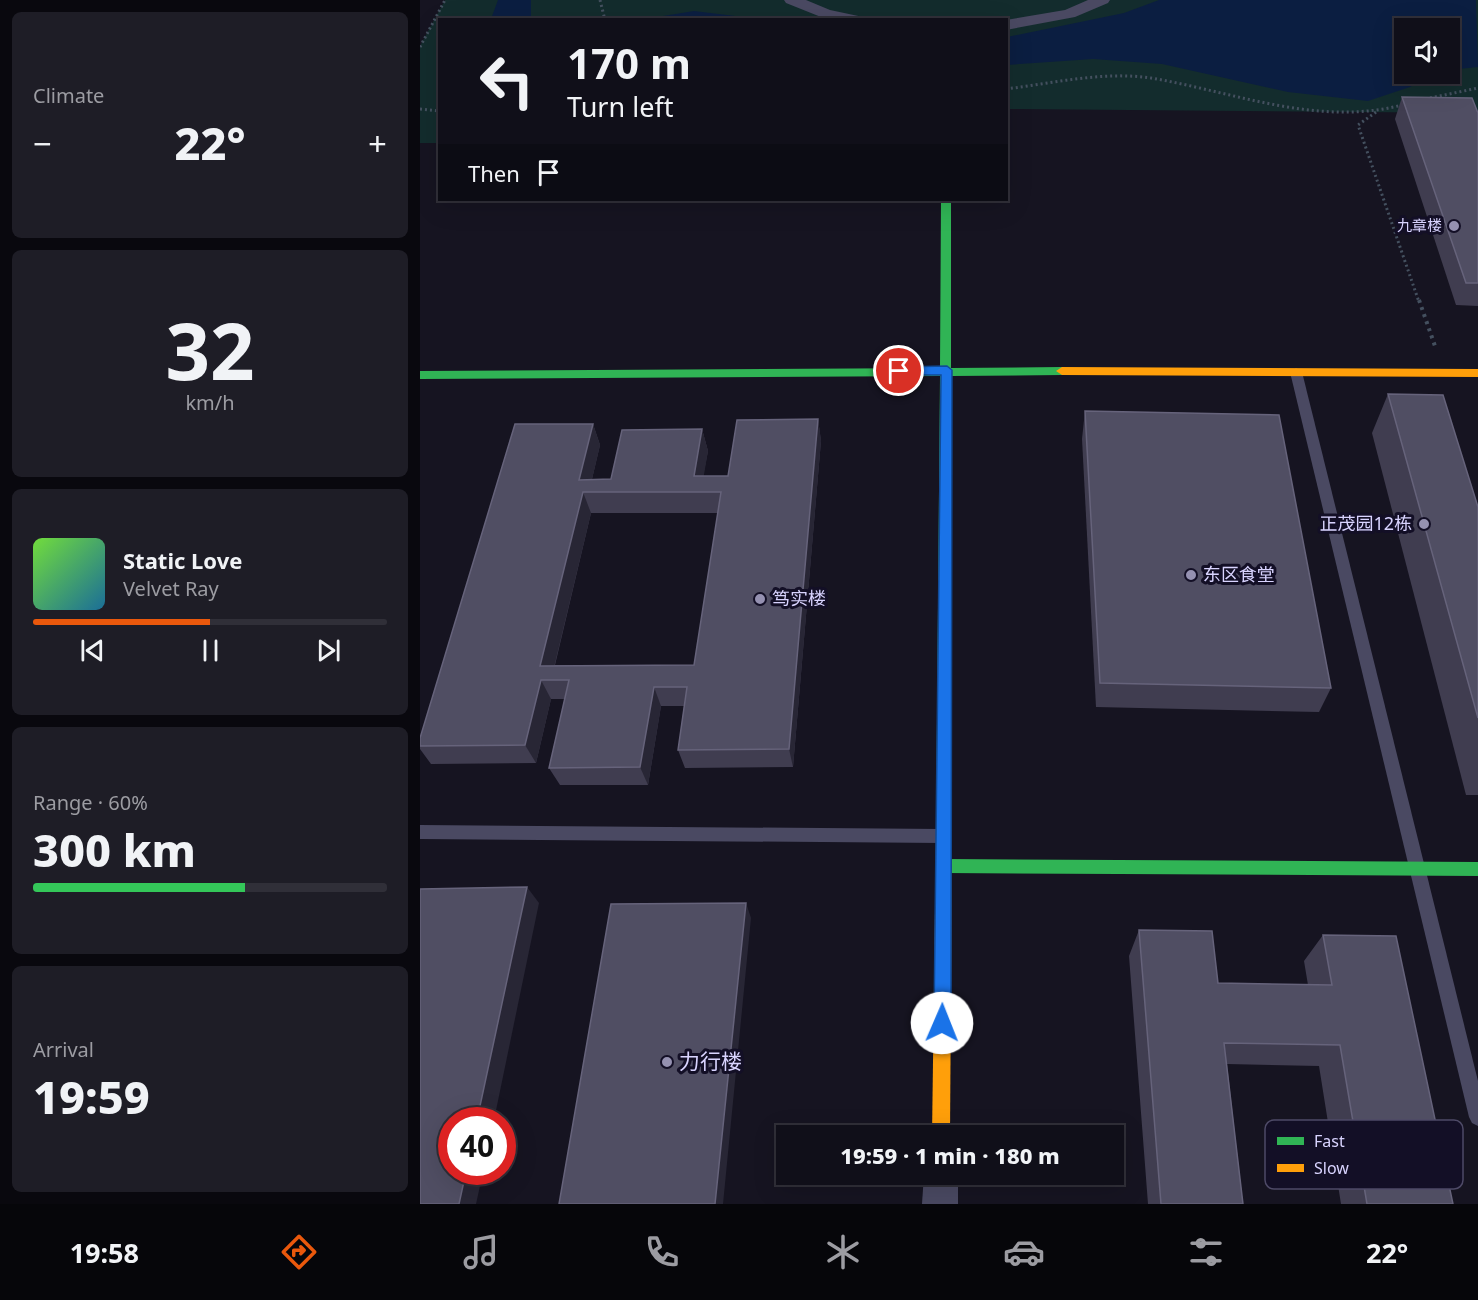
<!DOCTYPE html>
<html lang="en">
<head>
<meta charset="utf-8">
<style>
  :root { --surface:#100f19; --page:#1e1d26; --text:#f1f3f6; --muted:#9c9ca2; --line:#302f38; --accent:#ea580c }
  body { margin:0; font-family:"Noto Sans","Noto Sans SC",sans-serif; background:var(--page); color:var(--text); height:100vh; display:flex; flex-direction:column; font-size:22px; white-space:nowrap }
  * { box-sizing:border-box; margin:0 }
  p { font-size:20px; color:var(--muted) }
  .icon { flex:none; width:33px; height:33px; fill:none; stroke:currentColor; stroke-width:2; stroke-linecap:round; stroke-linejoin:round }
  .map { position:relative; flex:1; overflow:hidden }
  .drawer { display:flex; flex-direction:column; gap:12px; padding:12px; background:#09080e; width:420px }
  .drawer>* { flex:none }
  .banner { position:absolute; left:18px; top:18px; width:570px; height:183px; border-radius:0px; box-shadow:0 6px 24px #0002,0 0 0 2px var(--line); background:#100f19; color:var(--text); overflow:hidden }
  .buttons { position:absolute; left:974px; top:18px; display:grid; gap:12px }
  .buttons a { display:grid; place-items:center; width:66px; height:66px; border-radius:0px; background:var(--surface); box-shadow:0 6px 24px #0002,0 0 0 2px var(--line); font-size:30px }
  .speed { position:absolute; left:18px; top:1107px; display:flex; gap:12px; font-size:30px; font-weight:700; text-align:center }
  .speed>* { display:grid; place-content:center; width:78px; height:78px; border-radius:50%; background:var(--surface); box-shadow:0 6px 24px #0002,0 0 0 2px var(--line); line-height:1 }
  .speed .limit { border:9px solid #d22; background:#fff; color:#111 }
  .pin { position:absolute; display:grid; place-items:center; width:51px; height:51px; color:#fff; margin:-26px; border:3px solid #fff; border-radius:50%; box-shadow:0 2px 6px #0007 }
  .me { position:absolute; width:66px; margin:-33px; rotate:1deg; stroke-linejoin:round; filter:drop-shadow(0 0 4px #0008) }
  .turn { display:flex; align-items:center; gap:21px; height:126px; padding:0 30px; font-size:27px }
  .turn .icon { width:78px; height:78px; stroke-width:2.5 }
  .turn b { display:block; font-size:42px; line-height:51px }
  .then { display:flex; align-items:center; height:57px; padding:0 30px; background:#0003; gap:12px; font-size:22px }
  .big { font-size:45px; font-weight:800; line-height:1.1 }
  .drawer .widget { flex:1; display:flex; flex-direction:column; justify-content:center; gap:9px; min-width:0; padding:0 21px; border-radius:9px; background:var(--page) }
  .drawer .dial { align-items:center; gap:0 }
  .dial b { font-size:78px; line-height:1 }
  .song { display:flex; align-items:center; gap:18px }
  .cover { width:72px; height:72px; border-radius:9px; background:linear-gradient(135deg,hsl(100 70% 55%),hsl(200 70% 35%)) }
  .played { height:6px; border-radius:3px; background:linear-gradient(90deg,var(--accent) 50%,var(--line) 50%) }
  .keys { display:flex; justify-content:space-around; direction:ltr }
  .heat { display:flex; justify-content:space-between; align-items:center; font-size:33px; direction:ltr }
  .charge { height:9px; border-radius:4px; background:linear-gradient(90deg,#34c759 60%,var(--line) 0) }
  .trip { position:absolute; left:356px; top:1125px; width:348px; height:60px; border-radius:0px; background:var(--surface); box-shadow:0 6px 24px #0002,0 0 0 2px var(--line); font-weight:800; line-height:60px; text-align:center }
  .tabs { display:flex; height:96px; justify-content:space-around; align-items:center; background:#06060a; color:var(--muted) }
  .tabs .icon { width:42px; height:42px }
  .tabs .selected { color:var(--accent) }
  .tabs b { font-size:27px; color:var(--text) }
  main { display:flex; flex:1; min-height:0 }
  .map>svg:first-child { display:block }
</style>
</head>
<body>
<main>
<section class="drawer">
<div class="widget"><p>Climate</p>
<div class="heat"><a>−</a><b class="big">22°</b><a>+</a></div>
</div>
<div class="widget dial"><b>32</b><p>km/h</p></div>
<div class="widget">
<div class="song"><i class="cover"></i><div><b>Static Love</b><p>Velvet Ray</p></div></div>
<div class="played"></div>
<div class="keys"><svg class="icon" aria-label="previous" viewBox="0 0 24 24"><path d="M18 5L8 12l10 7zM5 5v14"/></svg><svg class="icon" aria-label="pause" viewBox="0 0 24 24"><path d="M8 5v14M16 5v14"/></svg><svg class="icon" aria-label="next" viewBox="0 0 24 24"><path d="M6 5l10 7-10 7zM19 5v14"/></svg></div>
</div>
<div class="widget"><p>Range · 60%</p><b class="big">300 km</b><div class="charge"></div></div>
<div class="widget"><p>Arrival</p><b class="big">19:59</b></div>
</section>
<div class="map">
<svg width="1058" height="1204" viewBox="0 0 1058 1204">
  <rect width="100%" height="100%" fill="#161421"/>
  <path fill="#132c2d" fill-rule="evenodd" d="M25 0H1058V113L587 109 586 20H20L19 143H0V46ZM984 28H1029V74H984Z"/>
  <g fill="#0b1e41">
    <path d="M78 0H111V19H71Z"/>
    <path d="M739 0H1056L1058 67 1029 70V28H984V74H1015L990 87 948 101 868 92 742 64 673 59 587 65V37L704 13Z"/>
    <path d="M274 11 340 19H342H225Z"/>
  </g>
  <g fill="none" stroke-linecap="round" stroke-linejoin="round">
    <g stroke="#44505f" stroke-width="3" stroke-dasharray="2 3" stroke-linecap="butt">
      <path d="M180 0 185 20"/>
      <path d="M0 47 25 0"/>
      <path d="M586 89C633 83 684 71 731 78 814 92 898 127 982 105"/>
      <path d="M1010 98 1058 88"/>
      <path d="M0 109 20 111"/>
      <path d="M956 112 938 125 999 302"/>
    </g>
    <path stroke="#44505f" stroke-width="4" stroke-dasharray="3 4.5" stroke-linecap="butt" d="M999 300 1016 349"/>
    <g fill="#4a4962" fill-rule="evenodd">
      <path d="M876 368 882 372 1058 1081V1126L1052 1123 1049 1117 870 372Z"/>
      <path d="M0 825 522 829 527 831 530 836 527 841 522 843 0 839Z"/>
    </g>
    <g fill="#4a4962" fill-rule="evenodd">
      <path d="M364 0H386L410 10 443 17 445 20 406 19 366 3Z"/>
      <path d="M668 0H690L688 3 655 17 586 30V20L645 10Z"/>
      <path d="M504 1174H538V1204H502Z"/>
    </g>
    <g fill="#30b455" fill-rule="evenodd">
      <path d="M521 200H531V368L642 367 648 371 642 375 531 376 532 838 529 843 524 845 519 843 516 838 520 376 0 379V371L520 368Z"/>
      <path d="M524 859 1058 862V876L524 873 518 871 516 866 518 861Z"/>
    </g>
    <g fill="#ff9f0a" fill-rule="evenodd">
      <path d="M642 367 1058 369V377L642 375 636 371Z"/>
      <path d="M524 831 529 833 532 838 530 1136H512L516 838 519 833Z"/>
    </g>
  </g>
  <g fill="#403d50" fill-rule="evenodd">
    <path d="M982 97 1058 113V306L1036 305 975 119Z"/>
    <path d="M968 394 1058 507V795H1046L952 433Z"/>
    <path d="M665 411 911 688 899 712 676 707 662 439Z"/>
    <path d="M398 419 401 441 373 767 265 768 258 750 264 706H241L228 785H140L129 768 145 699H131L116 763 11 764 0 749V738L173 424 180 445 172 479H191L282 429 288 451 283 476H308ZM171 513H298L274 665H135Z"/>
    <path d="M719 930 798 983 888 985 884 961 903 935 1033 1204H921L899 1066 807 1064 823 1204H728L709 956Z"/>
  </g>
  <g fill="#282635">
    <path d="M398 419 401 441 373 767 369 749Z"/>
    <path d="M173 424 180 445 169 492 159 480Z"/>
    <path d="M282 429 288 451 281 492 274 476Z"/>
    <path d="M163 492 171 513 131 680 120 666Z"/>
    <path d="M121 680 131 699 116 763 105 745Z"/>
    <path d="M234 687 241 706 228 785 220 767Z"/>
    <path d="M107 887 119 903 74 1120H57Z"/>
    <path d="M326 903 331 918 303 1204H295Z"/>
    <path d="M46 1172H63L56 1204H39Z"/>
  </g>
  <g fill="#504e63" stroke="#66637b" stroke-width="1.5" fill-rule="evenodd">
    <path d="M982 97 1052 98 1058 113V283H1046Z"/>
    <path d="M968 394 1023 395 1058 507V718Z"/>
    <path d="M665 411 859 415 911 688 680 683Z"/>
    <path d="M398 419 369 749 258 750 267 687H234L220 767 129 768 149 680H121L105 745 0 746V738L95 424H173L159 480 191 479 202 430 282 429 274 476H308L317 420ZM163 492H301L274 665 120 666Z"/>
    <path d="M107 887 57 1120H32V1172H46L39 1204H0V889Z"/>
    <path d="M326 903 295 1204H139L191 904Z"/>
    <path d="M719 930 792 931 798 983 912 985 903 935 976 936 1033 1204H947L920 1045 804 1043 823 1204H741Z"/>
  </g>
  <path fill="#1a73e8" stroke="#114b97" stroke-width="1.5" d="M527 366 532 370 531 1023 528 1029 522 1032 516 1029 514 1023 521 375H479L473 371 479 367Z"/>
  <g fill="#9591b1" stroke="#130f26" stroke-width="2">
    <circle cx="1034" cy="226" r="6"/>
    <circle cx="1004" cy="524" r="6"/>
    <circle cx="771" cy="575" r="6"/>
    <circle cx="340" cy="599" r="6"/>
    <circle cx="247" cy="1062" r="6"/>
  </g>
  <g text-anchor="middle" stroke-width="6" stroke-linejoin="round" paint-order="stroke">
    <g font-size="15" fill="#d9d4ff" stroke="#130f26" text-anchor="end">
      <text x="1022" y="231">九章楼</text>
    </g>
    <g font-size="18" fill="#d9d4ff" stroke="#130f26" text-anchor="start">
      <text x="992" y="530" text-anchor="end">正茂园12栋</text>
      <text x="783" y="581">东区食堂</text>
      <text x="352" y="605">笃实楼</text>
    </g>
    <g font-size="21" fill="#d9d4ff" stroke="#130f26" text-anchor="start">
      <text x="259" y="1069">力行楼</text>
    </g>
  </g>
  <rect x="845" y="1120" width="198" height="69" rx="9" fill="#130f26" stroke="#4e4a67" stroke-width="1.5"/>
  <rect x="857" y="1137" width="27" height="8" fill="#30b455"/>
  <rect x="857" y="1164" width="27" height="8" fill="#ff9f0a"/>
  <g font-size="16" fill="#d9d4ff">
    <text x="894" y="1147">Fast</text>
    <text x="894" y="1174">Slow</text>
  </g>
</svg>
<div class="buttons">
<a><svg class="icon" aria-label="sound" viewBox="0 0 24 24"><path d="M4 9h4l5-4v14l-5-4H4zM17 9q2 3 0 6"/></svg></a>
</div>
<div class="speed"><div class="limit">40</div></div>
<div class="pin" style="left:479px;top:371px;background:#d93025"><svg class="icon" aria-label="arrive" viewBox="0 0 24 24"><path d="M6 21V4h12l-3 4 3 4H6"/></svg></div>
<svg class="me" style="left:522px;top:1023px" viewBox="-20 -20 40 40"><circle r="19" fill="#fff"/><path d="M0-13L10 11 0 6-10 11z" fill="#1a73e8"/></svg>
<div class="trip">19:59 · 1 min · 180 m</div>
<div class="banner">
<div class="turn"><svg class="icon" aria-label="left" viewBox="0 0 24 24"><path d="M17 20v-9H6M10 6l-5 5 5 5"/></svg><div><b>170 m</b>Turn left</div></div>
<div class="then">Then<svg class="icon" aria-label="arrive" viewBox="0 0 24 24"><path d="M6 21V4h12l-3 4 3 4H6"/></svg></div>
</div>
</div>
</main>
<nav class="tabs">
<b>19:58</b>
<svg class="icon selected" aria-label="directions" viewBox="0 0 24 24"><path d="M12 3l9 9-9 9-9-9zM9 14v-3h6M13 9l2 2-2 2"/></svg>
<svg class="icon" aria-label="music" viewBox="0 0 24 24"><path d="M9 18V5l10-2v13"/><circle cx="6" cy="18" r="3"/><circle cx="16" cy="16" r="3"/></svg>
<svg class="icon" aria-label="phone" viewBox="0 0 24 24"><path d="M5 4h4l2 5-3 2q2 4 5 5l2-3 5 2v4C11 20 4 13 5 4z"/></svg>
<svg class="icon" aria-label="climate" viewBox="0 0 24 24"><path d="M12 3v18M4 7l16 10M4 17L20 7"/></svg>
<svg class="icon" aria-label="car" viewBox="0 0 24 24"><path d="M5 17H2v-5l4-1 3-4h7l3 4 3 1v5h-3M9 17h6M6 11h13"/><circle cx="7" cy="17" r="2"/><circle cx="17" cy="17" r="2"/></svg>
<svg class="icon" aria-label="filters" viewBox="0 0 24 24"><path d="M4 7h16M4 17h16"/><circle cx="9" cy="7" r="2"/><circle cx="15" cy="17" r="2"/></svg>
<b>22°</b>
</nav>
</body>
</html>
